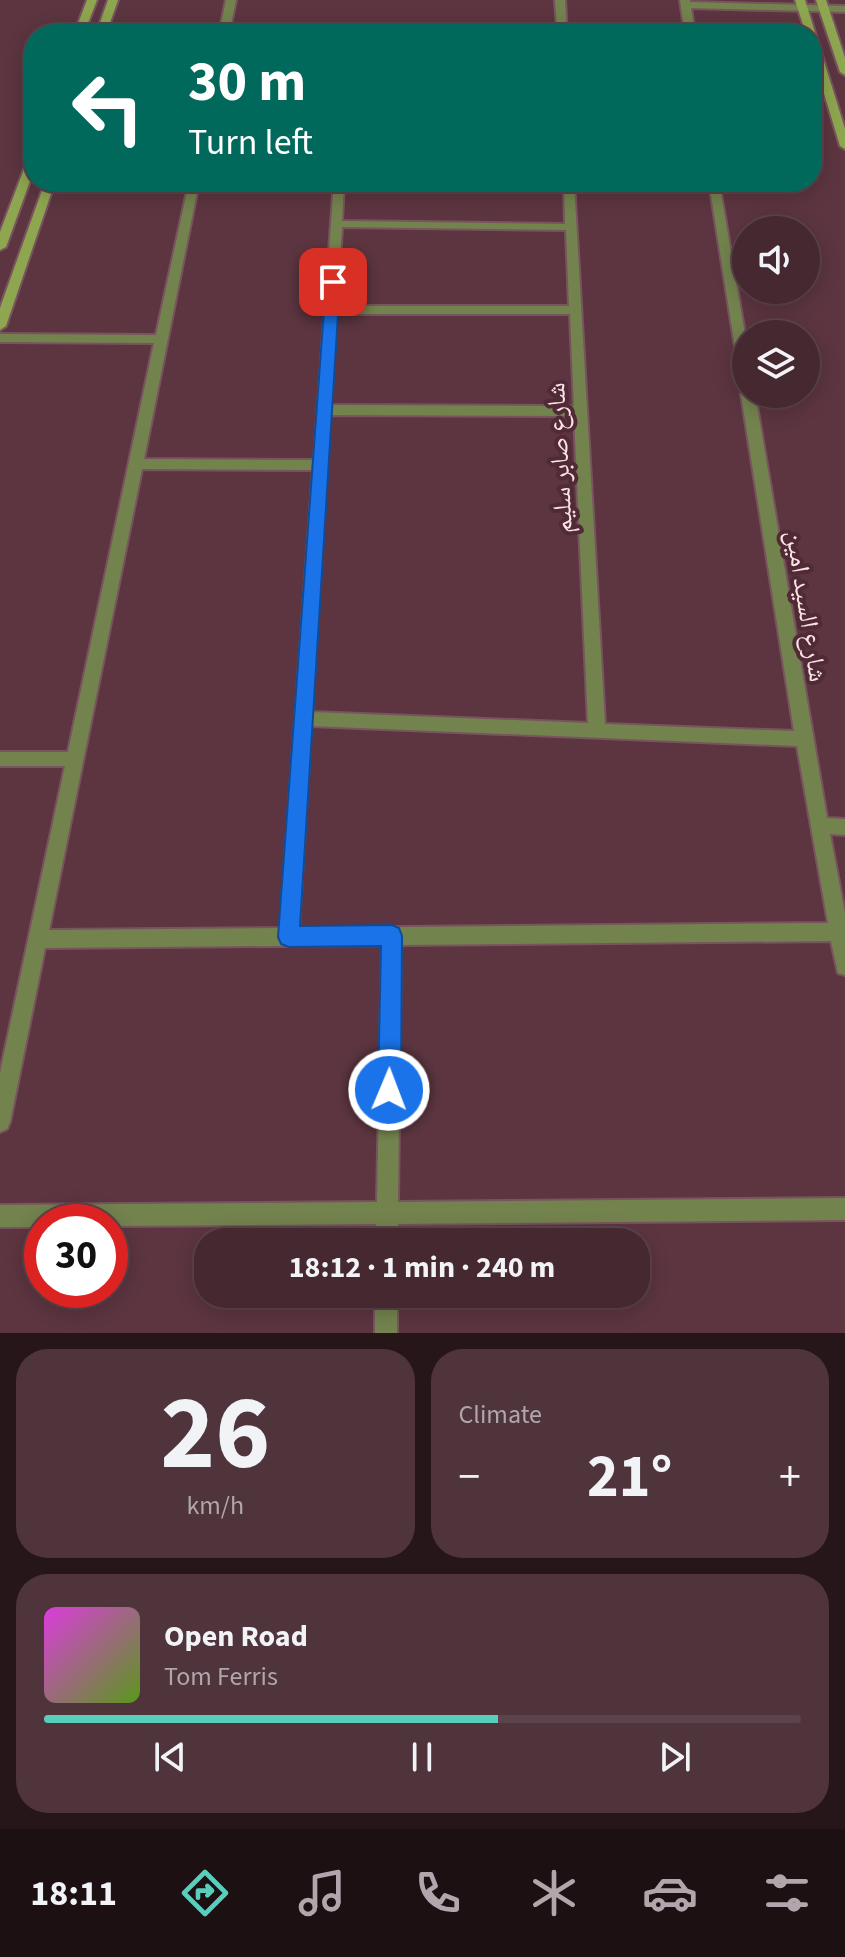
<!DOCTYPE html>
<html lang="en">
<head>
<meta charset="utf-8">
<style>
  :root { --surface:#452830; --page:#4f343c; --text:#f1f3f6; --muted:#b0a6ab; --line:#5d444c; --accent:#5acebd }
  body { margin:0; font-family:"Source Sans 3","Noto Naskh Arabic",sans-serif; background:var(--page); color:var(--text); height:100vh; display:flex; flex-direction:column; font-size:30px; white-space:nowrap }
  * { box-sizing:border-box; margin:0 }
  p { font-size:26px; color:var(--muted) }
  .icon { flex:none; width:44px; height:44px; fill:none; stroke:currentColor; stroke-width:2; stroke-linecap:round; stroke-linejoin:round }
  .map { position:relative; height:1333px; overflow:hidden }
  .drawer { display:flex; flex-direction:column; gap:16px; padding:16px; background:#26161a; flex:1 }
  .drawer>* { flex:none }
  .banner { position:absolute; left:24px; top:24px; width:798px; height:168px; border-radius:32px; box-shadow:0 4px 20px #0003,0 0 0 2px var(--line); background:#00695c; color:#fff; overflow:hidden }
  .buttons { position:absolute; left:732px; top:216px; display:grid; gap:16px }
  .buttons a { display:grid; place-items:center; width:88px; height:88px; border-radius:50%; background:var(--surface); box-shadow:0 4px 20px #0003,0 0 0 2px var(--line); font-size:40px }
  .speed { position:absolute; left:24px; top:1204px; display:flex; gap:16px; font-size:40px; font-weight:700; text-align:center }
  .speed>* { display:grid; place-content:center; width:104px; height:104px; border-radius:50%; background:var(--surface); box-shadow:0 4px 20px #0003,0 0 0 2px var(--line); line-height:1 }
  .speed .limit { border:12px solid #d22; background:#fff; color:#111 }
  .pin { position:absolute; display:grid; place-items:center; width:68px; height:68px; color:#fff; margin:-34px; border-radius:16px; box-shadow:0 4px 12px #0006 }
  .me { position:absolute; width:88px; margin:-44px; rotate:1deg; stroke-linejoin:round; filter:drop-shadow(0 0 6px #0008) }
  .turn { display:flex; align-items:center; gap:28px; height:168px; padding:0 32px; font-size:36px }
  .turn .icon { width:104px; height:104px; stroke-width:2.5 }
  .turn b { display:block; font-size:56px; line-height:68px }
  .big { font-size:60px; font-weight:700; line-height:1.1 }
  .drawer .tile { flex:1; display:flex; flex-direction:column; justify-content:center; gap:12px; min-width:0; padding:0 28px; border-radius:32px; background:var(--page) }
  .drawer .dial { align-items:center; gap:0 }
  .dial b { font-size:104px; line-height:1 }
  .song { display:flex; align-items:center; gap:24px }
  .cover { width:96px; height:96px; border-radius:12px; background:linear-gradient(135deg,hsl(300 70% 55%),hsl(90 70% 35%)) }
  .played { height:8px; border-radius:4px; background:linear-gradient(90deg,var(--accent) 60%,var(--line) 60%) }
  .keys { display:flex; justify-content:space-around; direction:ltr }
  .heat { display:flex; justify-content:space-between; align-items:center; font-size:44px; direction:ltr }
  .drawer .tiles { flex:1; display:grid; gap:16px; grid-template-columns:1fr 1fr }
  .tile:last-child { grid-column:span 2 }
  .trip { position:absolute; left:194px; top:1228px; width:456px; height:80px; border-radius:32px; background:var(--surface); box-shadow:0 4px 20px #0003,0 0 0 2px var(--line); font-weight:700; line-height:80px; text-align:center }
  .tabs { display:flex; height:128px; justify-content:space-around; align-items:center; background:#1c1013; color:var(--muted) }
  .tabs .icon { width:56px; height:56px }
  .tabs .current { color:var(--accent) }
  .tabs b { font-size:36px; color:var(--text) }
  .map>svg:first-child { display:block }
</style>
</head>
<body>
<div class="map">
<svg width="845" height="1333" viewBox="0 0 845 1333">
  <rect width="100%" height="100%" fill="#5c3540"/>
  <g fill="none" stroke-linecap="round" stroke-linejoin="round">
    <defs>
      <g id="street">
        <path d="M226 0H236L231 24 557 27 555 0H565L567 34 230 30 229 34H219Z"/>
        <path d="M680 0H690V2L845 6V12L691 8 695 34H685Z"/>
        <path d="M189 182H199L144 459 314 460 334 182H344L342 221 565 224 564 182H574L605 724 794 731 741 394 746 390V394H755L827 818 845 819V835L830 834 845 914V975L838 973 831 941 401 945 398 1202 845 1198V1220L398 1224V1242H376V1224L110 1226V1222H42V1227H0V1205L377 1202 382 945 45 948 10 1122 7 1129 0 1132V1073L65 766H0V752H68L154 343 0 342V334L156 335ZM342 227 566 230 569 306H337ZM336 314H570L574 406 331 405ZM330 415 574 416 588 723 312 712ZM142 469 313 470 280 928 49 930ZM311 726 797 746 828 923 299 928Z"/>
        <path d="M709 182H719L746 340V383L740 379Z"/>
        <rect x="375" y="1294" width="22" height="39"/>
      </g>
      <g id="secondary">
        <path d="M87 0H97L84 34H74Z"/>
        <path d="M108 0H118L106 34H96Z"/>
        <path d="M795 0H805L845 129V149L840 146 812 54V34H806Z"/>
        <path d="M816 0H826L845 58V75L840 72Z"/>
        <path d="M34 153V170L6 247 0 250V232L29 156Z"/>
        <path d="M45 182H55L6 326 0 330V308Z"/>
      </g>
    </defs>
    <use href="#street" stroke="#79545e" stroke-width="4"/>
    <use href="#secondary" stroke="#79545e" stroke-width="4"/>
    <use href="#street" fill="#73834e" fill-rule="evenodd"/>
    <use href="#secondary" fill="#8ea64f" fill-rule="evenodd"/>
  </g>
  <path fill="#1a73e8" stroke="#114b97" stroke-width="2" d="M333 277 340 282 300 926 392 925 399 928 402 936 401 1090 398 1098 389 1101 381 1098 378 1090 381 946 289 947 281 944 278 937 326 282Z"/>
  <g text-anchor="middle" stroke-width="8" stroke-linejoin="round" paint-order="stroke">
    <g font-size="26" fill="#fce3e9" stroke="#502b36">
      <text transform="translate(559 458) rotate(-93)" y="9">شارع صابر سليم</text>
      <text transform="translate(807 606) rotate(81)" y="9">شارع السيد امين</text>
    </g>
  </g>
</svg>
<div class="buttons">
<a><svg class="icon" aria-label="sound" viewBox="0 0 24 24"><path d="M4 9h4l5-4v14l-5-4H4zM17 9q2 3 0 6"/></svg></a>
<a><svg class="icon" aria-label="layers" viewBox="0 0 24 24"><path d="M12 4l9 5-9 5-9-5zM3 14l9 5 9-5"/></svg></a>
</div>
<div class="speed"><div class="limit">30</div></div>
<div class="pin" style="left:333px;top:282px;background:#d93025"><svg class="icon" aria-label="arrive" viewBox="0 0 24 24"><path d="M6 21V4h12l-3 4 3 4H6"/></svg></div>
<svg class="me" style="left:389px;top:1090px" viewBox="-20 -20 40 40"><circle r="17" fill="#1a73e8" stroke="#fff" stroke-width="3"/><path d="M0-11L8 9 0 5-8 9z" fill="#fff"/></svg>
<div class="trip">18:12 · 1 min · 240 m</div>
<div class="banner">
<div class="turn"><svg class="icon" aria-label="left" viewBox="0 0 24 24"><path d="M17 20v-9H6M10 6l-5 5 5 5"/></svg><div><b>30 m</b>Turn left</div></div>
</div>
</div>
<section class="drawer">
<div class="tiles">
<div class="tile dial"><b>26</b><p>km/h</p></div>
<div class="tile"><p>Climate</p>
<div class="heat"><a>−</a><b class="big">21°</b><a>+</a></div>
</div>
<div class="tile">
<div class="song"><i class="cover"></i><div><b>Open Road</b><p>Tom Ferris</p></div></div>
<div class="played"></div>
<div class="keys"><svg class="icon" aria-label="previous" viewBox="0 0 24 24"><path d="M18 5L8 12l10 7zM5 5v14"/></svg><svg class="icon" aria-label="pause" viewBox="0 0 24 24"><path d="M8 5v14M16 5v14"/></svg><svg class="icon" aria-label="next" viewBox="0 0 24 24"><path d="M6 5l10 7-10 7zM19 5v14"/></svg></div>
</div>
</div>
</section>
<nav class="tabs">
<b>18:11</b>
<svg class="icon current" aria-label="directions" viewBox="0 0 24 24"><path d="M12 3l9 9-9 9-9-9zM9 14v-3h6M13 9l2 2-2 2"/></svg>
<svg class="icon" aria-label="music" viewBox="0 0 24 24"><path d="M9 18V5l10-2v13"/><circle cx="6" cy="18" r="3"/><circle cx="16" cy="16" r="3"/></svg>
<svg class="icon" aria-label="phone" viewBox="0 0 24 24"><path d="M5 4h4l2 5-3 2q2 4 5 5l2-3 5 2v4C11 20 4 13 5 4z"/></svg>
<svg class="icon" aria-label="climate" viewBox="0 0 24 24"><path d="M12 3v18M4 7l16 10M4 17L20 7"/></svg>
<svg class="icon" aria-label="car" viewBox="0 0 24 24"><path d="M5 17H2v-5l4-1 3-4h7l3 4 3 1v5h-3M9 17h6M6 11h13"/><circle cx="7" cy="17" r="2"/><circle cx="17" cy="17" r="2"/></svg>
<svg class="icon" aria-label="filters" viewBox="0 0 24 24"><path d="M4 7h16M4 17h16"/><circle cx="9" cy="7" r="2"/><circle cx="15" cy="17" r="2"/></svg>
</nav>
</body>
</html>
